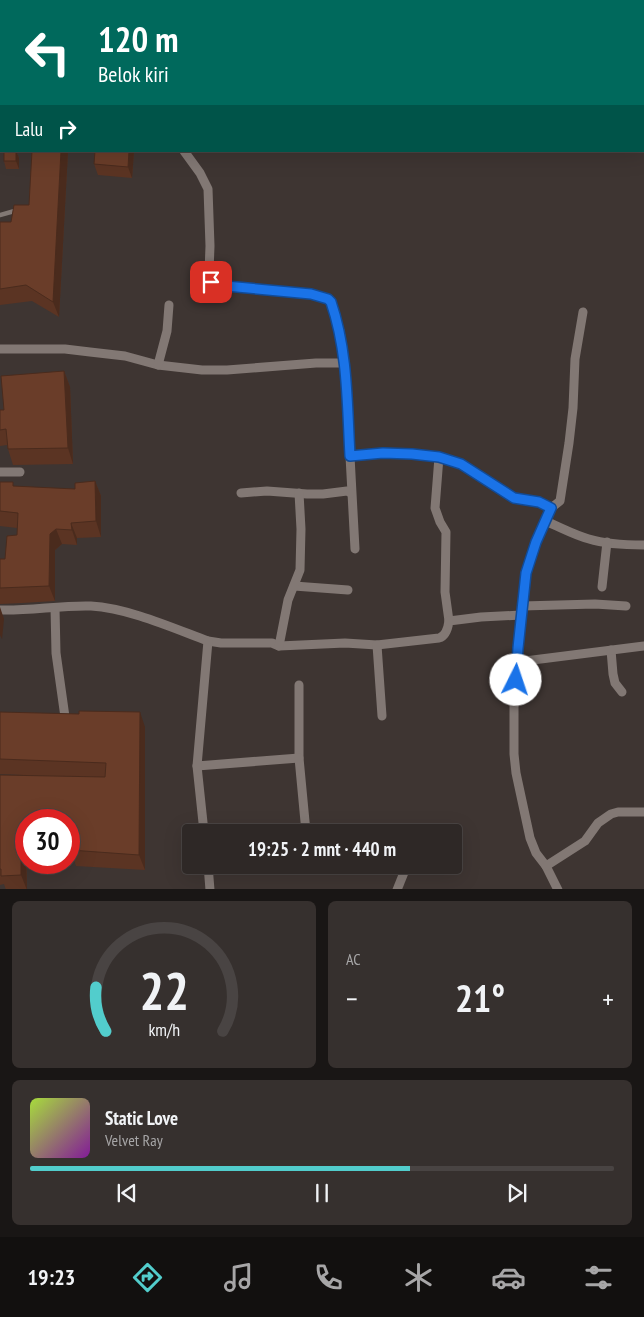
<!DOCTYPE html>
<html lang="id">
<head>
<meta charset="utf-8">
<style>
  :root { --surface:#2e2826; --page:#36302e; --text:#f1f3f6; --muted:#a7a6a7; --line:#494443; --accent:#52cdcc }
  body { margin:0; font-family:"PT Sans Narrow",sans-serif; background:var(--page); color:var(--text); height:100vh; display:flex; flex-direction:column; font-size:19px; white-space:nowrap }
  * { box-sizing:border-box; margin:0 }
  p { font-size:16px; color:var(--muted) }
  .icon { flex:none; width:28px; height:28px; fill:none; stroke:currentColor; stroke-width:2; stroke-linecap:round; stroke-linejoin:round }
  .map { position:relative; height:889px; overflow:hidden }
  .panel { display:flex; flex-direction:column; gap:12px; padding:12px; background:#191615; flex:1 }
  .panel>* { flex:none }
  .guide { position:absolute; left:0px; top:0px; width:645px; height:152px; box-shadow:0 5px 20px #0002,0 0 0 1px var(--line); background:#00695c; color:#fff; overflow:hidden }
  .speed { position:absolute; left:15px; top:809px; display:flex; gap:10px; font-size:25px; font-weight:700; text-align:center }
  .speed>* { display:grid; place-content:center; width:65px; height:65px; border-radius:50%; background:var(--surface); box-shadow:0 5px 20px #0002,0 0 0 1px var(--line); line-height:1 }
  .speed .limit { border:8px solid #d22; background:#fff; color:#111 }
  .pin { position:absolute; display:grid; place-items:center; width:42px; height:42px; color:#fff; margin:-21px; border-radius:10px; box-shadow:0 2px 8px #0006 }
  .me { position:absolute; width:55px; margin:-28px; rotate:4deg; stroke-linejoin:round; filter:drop-shadow(0 0 4px #0008) }
  .turn { display:flex; align-items:center; gap:18px; height:105px; padding:0 15px; font-size:22px }
  .turn .icon { width:65px; height:65px; stroke-width:2.5 }
  .turn b { display:block; font-size:35px; line-height:42px }
  .then { display:flex; align-items:center; height:48px; padding:0 15px; background:#0003; gap:10px; font-size:19px }
  .big { font-size:38px; font-weight:600; line-height:1.1 }
  .panel .widget { flex:1; display:flex; flex-direction:column; justify-content:center; gap:8px; min-width:0; padding:0 18px; border-radius:8px; background:var(--page) }
  .panel .dial { align-items:center; gap:0 }
  .dial svg { height:130px; overflow:visible; fill:none; stroke:var(--line); stroke-width:7; stroke-linecap:round; text-anchor:middle }
  .dial text { fill:var(--text); stroke:none }
  .song { display:flex; align-items:center; gap:15px }
  .cover { width:60px; height:60px; border-radius:8px; background:linear-gradient(135deg,hsl(80 70% 55%),hsl(290 70% 35%)) }
  .played { height:5px; border-radius:2px; background:linear-gradient(90deg,var(--accent) 65%,var(--line) 65%) }
  .keys { display:flex; justify-content:space-around; direction:ltr }
  .heat { display:flex; justify-content:space-between; align-items:center; font-size:28px; direction:ltr }
  .panel .tiles { flex:1; display:grid; gap:12px; grid-template-columns:1fr 1fr }
  .widget:last-child { grid-column:span 2 }
  .trip { position:absolute; left:182px; top:824px; width:280px; height:50px; border-radius:5px; background:var(--surface); box-shadow:0 5px 20px #0002,0 0 0 1px var(--line); font-weight:600; line-height:50px; text-align:center }
  .menu { display:flex; height:80px; justify-content:space-around; align-items:center; background:#12100f; color:var(--muted) }
  .menu .icon { width:35px; height:35px }
  .menu .active { color:var(--accent) }
  .menu b { font-size:22px; color:var(--text) }
  .map>svg:first-child { display:block }
</style>
</head>
<body>
<div class="map">
<svg width="644" height="890" viewBox="0 0 644 890">
  <rect width="100%" height="100%" fill="#3e3532"/>
  <g fill="none" stroke-linecap="round" stroke-linejoin="round">
    <path stroke="#827874" stroke-width="4.5" d="M0 215 18 210"/>
    <g stroke="#827874" stroke-width="9">
      <path d="M304 1V0"/>
      <path d="M0 126H1"/>
      <path d="M184 151 200 173 208 189 210 246 209 272 211 282 215 285 311 294 330 300 331 302 340 331 345 363"/>
      <path d="M0 349H65L90 352 125 356 158 365 202 370H227L316 363H345L355 549"/>
      <path d="M158 365 167 331 169 305"/>
      <path d="M350 456 383 453 412 454 439 457 461 464 514 498 539 502 551 508 545 521C560 527 574 535 589 539 605 544 627 545 644 545"/>
      <path d="M439 457 435 508 440 522 446 532 445 592 449 621"/>
      <path d="M0 472H20"/>
      <path d="M241 493 267 491 307 494H323L347 491 351 493"/>
      <path d="M551 508 560 501 569 443 573 408 575 359 583 312"/>
      <path d="M545 521 536 543 526 573 518 648 514 699V754L516 773 530 838 536 853 546 866 558 890"/>
      <path d="M294 586 348 590"/>
      <path d="M602 587 607 542"/>
      <path d="M522 606 595 604 626 606"/>
      <path d="M55 608 56 653 65 717"/>
      <path d="M0 610C30 611 61 605 91 606 128 608 173 628 208 641L221 643H272L279 646 345 643 377 645 439 638C446 636 448 628 449 621L481 617 521 615"/>
      <path d="M377 645 382 716"/>
      <path d="M279 646 288 600 300 570 301 529 299 493"/>
      <path d="M611 650 613 674 615 683 622 692"/>
      <path d="M517 662 644 646"/>
      <path d="M299 685V758L306 832"/>
      <path d="M197 766 299 758"/>
      <path d="M204 832 197 766 208 641"/>
      <path d="M208 865 210 890"/>
      <path d="M546 866 585 841 598 823 611 814 618 812H644"/>
      <path d="M397 890 407 865"/>
    </g>
  </g>
  <g fill="#5b3423">
    <path d="M0 0H32V1H1V27H0Z"/>
    <path d="M0 51H1V87L0 92Z"/>
    <path d="M0 94 1 96V120H0Z"/>
    <path d="M4 151H16L19 158V169H6L4 161Z"/>
    <path d="M32 151H68L59 317 32 301 0 305V222H11L29 205Z"/>
    <path d="M134 151 132 178 98 175 94 164Z"/>
    <path d="M64 371 70 387 73 464 13 465 8 449 7 445 0 446V410H4Z"/>
    <path d="M95 481 101 496V537L77 538V545L62 544 55 550V601L22 603 0 604V559H5L17 535V528L0 526V482L14 486 75 489Z"/>
    <path d="M0 712 145 727V870L76 866 73 857H69V820H26L27 890H6L4 884 0 885V775L46 776 0 774Z"/>
  </g>
  <g fill="#4a2b1d">
    <path d="M0 0 1 4V25L0 22Z"/>
    <path d="M16 151 19 158V169L16 161Z"/>
    <path d="M61 151H68L59 317 53 302Z"/>
    <path d="M129 151H134L132 178 128 167Z"/>
    <path d="M64 371 70 387 73 464 68 448Z"/>
    <path d="M95 481 101 496V537L96 521Z"/>
    <path d="M71 523 77 538V545L72 530Z"/>
    <path d="M56 529 62 544 55 550V601L49 586 50 534Z"/>
    <path d="M0 607 4 619 2 639 0 635Z"/>
    <path d="M140 712 145 727V870L139 855Z"/>
    <path d="M21 839 26 854 27 890 21 875Z"/>
  </g>
  <g fill="#6a3d29" stroke="#4a2b1d">
    <rect x="138" y="0" width="62" height="1"/>
    <rect x="0" y="51" width="1" height="24"/>
    <path d="M0 94V96H1V109H0Z"/>
    <rect x="4" y="151" width="12" height="10"/>
    <path d="M32 151H61L53 302 26 285 0 289V222H11L14 205H29Z"/>
    <path d="M95 151H129L128 167 94 164Z"/>
    <path d="M64 371 68 448 8 449 6 429 0 430V410H4L1 376Z"/>
    <path d="M95 481 96 521 71 523 72 530 56 529 50 534 49 586 0 588V559H5L7 536 17 535 18 513 0 511V482H13V486L75 489V483Z"/>
    <path d="M79 711 140 712 139 855 70 850 71 842H69V820H26V840L21 839V875L1 876V869H0V775L105 777 106 763 0 759V712L79 714Z"/>
  </g>
  <g fill="none" stroke-linecap="round" stroke-linejoin="round">
    <defs>
      <path id="route" d="M211 282 215 285 311 294 328 299 331 302C348 352 347 403 350 456L383 453 412 454 439 457 461 464 514 498 539 502 551 508 536 542 526 573 518 648 516 680"/>
    </defs>
    <use href="#route" stroke="#114b97" stroke-width="12"/>
    <use href="#route" stroke="#1a73e8" stroke-width="9"/>
  </g>
</svg>
<div class="speed"><div class="limit">30</div></div>
<div class="pin" style="left:211px;top:282px;background:#d93025"><svg class="icon" aria-label="arrive" viewBox="0 0 24 24"><path d="M6 21V4h12l-3 4 3 4H6"/></svg></div>
<svg class="me" style="left:516px;top:680px" viewBox="-20 -20 40 40"><circle r="19" fill="#fff"/><path d="M0-13L10 11 0 6-10 11z" fill="#1a73e8"/></svg>
<div class="trip">19:25 · 2 mnt · 440 m</div>
<div class="guide">
<div class="turn"><svg class="icon" aria-label="left" viewBox="0 0 24 24"><path d="M17 20v-9H6M10 6l-5 5 5 5"/></svg><div><b>120 m</b>Belok kiri</div></div>
<div class="then">Lalu<svg class="icon" aria-label="right" viewBox="0 0 24 24"><path d="M7 20v-9h11M14 6l5 5-5 5"/></svg></div>
</div>
</div>
<section class="panel">
<div class="tiles">
<div class="widget dial"><svg viewBox="0 0 100 80">
<path d="M14 69A42 42 0 1 1 86 69"/>
<path d="M14 69A42 42 0 0 1 8 42" stroke="#52cdcc"/>
<text x="50" y="56" font-size="32" font-weight="700">22</text>
<text x="50" y="72" font-size="11">km/h</text>
</svg></div>
<div class="widget"><p>AC</p>
<div class="heat"><a>−</a><b class="big">21°</b><a>+</a></div>
</div>
<div class="widget">
<div class="song"><i class="cover"></i><div><b>Static Love</b><p>Velvet Ray</p></div></div>
<div class="played"></div>
<div class="keys"><svg class="icon" aria-label="previous" viewBox="0 0 24 24"><path d="M18 5L8 12l10 7zM5 5v14"/></svg><svg class="icon" aria-label="pause" viewBox="0 0 24 24"><path d="M8 5v14M16 5v14"/></svg><svg class="icon" aria-label="next" viewBox="0 0 24 24"><path d="M6 5l10 7-10 7zM19 5v14"/></svg></div>
</div>
</div>
</section>
<nav class="menu">
<b>19:23</b>
<svg class="icon active" aria-label="directions" viewBox="0 0 24 24"><path d="M12 3l9 9-9 9-9-9zM9 14v-3h6M13 9l2 2-2 2"/></svg>
<svg class="icon" aria-label="music" viewBox="0 0 24 24"><path d="M9 18V5l10-2v13"/><circle cx="6" cy="18" r="3"/><circle cx="16" cy="16" r="3"/></svg>
<svg class="icon" aria-label="phone" viewBox="0 0 24 24"><path d="M5 4h4l2 5-3 2q2 4 5 5l2-3 5 2v4C11 20 4 13 5 4z"/></svg>
<svg class="icon" aria-label="climate" viewBox="0 0 24 24"><path d="M12 3v18M4 7l16 10M4 17L20 7"/></svg>
<svg class="icon" aria-label="car" viewBox="0 0 24 24"><path d="M5 17H2v-5l4-1 3-4h7l3 4 3 1v5h-3M9 17h6M6 11h13"/><circle cx="7" cy="17" r="2"/><circle cx="17" cy="17" r="2"/></svg>
<svg class="icon" aria-label="filters" viewBox="0 0 24 24"><path d="M4 7h16M4 17h16"/><circle cx="9" cy="7" r="2"/><circle cx="15" cy="17" r="2"/></svg>
</nav>
</body>
</html>
